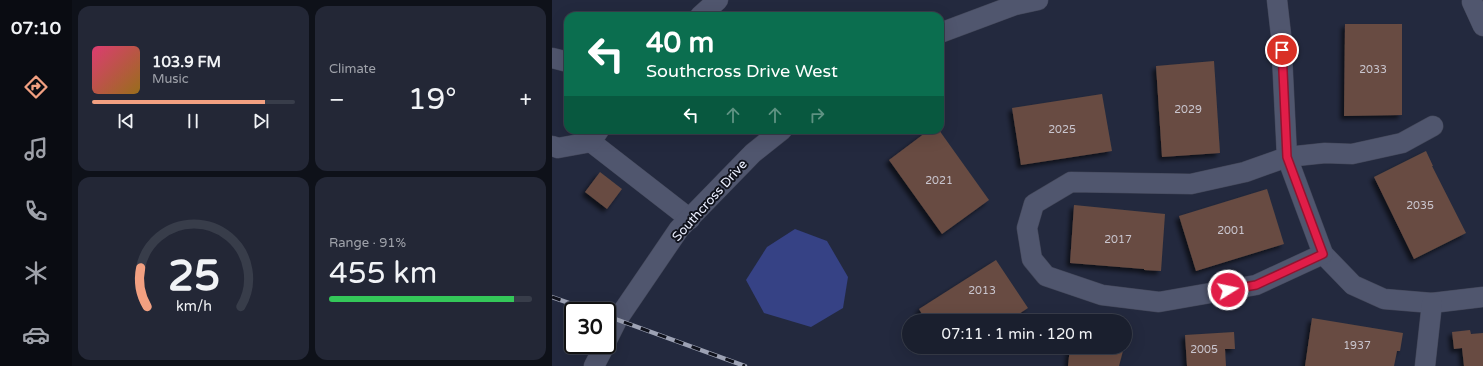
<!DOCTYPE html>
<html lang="en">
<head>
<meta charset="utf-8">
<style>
  :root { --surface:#1a1f2e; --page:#232736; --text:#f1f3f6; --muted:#9fa2aa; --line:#383d4a; --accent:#f2a081 }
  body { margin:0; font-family:"Varela Round",sans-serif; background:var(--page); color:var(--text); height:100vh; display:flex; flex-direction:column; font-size:15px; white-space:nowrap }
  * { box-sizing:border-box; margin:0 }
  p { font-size:13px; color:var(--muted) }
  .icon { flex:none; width:22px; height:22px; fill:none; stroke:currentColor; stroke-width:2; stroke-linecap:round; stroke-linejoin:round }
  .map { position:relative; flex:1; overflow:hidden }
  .panel { display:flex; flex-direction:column; gap:6px; padding:6px; background:#0e1119; width:480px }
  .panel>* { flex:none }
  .hud { position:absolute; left:12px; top:12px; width:380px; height:122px; border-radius:12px; box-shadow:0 4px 16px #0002,0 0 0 1px var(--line); background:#0b6e4f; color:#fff; overflow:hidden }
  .speed { position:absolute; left:12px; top:302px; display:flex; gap:8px; font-size:20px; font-weight:700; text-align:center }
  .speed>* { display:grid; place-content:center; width:52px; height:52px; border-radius:50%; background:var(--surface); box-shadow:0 4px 16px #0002,0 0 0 1px var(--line); line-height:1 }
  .speed .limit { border:2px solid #111; border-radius:6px; background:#fff; color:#111 }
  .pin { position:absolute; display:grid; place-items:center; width:34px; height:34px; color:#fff; margin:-17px; border:2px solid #fff; border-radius:50%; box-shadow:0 1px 4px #0007 }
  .me { position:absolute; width:44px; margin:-22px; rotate:80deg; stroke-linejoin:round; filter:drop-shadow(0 0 3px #0008) }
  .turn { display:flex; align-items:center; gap:14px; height:84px; padding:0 16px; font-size:18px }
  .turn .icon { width:52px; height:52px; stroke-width:2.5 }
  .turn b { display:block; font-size:28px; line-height:34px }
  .lanes { display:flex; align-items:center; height:38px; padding:0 16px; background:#0003; justify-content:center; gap:20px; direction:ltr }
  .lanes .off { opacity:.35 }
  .big { font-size:30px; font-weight:600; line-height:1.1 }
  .panel .tile { flex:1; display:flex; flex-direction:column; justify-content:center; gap:6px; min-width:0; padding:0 14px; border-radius:12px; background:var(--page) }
  .panel .dial { align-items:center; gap:0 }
  .dial svg { height:104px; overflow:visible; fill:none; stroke:var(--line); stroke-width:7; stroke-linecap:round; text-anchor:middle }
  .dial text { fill:var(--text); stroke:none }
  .song { display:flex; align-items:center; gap:12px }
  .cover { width:48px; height:48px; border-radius:6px; background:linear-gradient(135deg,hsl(340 70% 55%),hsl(40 70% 35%)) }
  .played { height:4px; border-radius:2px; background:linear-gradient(90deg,var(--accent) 85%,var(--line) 85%) }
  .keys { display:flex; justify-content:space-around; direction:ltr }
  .heat { display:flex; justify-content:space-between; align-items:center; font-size:22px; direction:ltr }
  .charge { height:6px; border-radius:3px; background:linear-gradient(90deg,#34c759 91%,var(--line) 0) }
  .panel .tiles { flex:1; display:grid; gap:6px; grid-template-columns:repeat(2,1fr) }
  .trip { position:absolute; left:350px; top:314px; width:230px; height:40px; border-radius:20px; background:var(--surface); box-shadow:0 4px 16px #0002,0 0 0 1px var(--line); font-weight:600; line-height:40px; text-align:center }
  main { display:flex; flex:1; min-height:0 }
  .tab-bar { display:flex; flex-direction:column; width:72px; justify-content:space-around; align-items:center; background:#0a0c12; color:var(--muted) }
  .tab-bar .icon { width:28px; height:28px }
  .tab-bar .on { color:var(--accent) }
  .tab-bar b { font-size:18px; color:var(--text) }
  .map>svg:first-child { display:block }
</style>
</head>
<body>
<main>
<nav class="tab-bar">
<b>07:10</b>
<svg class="icon on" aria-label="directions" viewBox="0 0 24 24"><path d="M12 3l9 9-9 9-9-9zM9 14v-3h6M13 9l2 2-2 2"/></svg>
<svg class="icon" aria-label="music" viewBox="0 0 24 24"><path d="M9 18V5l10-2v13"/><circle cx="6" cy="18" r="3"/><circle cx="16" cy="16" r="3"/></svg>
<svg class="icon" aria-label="phone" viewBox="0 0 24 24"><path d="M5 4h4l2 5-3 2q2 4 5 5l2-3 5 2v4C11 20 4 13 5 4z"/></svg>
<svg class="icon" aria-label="climate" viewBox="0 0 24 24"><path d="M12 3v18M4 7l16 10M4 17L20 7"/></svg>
<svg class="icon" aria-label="car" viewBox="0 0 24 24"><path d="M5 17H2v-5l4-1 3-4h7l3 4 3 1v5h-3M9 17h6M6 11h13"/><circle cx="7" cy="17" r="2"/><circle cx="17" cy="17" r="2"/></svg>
</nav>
<section class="panel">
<div class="tiles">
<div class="tile">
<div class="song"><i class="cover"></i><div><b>103.9 FM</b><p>Music</p></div></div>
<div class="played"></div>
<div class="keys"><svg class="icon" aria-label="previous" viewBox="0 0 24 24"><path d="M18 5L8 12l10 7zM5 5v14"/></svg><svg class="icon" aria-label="pause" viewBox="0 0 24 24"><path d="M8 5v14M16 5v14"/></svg><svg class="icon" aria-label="next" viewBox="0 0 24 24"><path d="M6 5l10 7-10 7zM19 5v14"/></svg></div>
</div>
<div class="tile"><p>Climate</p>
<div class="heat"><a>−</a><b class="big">19°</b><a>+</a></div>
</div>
<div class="tile dial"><svg viewBox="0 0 100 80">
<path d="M14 69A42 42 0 1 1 86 69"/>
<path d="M14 69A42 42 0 0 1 9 39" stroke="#f2a081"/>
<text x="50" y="56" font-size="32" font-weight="700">25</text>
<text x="50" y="72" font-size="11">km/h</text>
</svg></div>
<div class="tile"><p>Range · 91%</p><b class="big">455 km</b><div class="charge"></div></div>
</div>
</section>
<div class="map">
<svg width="931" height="366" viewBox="0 0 931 366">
  <defs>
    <filter id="shadow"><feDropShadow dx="-3.5" dy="3.5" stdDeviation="2" flood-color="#0009"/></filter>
  </defs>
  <rect width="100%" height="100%" fill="#23293e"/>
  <path fill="#364285" d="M243 229 275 241 296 277 291 308 259 327 212 313 194 280 215 247Z"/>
  <g fill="#674c42" filter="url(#shadow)">
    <path d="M793 24H850V115L792 116Z"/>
    <path d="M662 61 668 153 610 157 604 66Z"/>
    <path d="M550 94 560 151 469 165 460 108Z"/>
    <path d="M377 130H387L437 200 390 234 337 160Z"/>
    <path d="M874 151 881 166H880L914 233 862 259 822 177Z"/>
    <path d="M48 172 70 189 55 209 33 192Z"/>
    <path d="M715 189 732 244 644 271 627 216Z"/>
    <path d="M522 205 613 214 609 271 592 270V269L518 263Z"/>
    <path d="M444 260 476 308 456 321H374L367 309Z"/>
    <path d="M760 318 851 333 848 351H845L842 366H753Z"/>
    <path d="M918 330 919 334 931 333V366H912L910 348 902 349 900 332Z"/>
    <path d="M682 332 683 349H673L674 366H635L633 335Z"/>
    <path d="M518 347H572L567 366H516Z"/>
  </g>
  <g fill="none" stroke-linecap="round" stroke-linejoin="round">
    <defs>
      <g id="minor">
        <path d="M725 0 729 35 735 157 771 254 801 285 832 299 880 303 931 297"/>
        <path d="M920 2 931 26"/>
        <path d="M148 16 166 0"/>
        <path d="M388 33 463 5 486 0"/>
        <path d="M0 58 16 62"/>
        <path d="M39 142 138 219"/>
        <path d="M0 146 6 148 39 142 47 130"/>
        <path d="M771 254 704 285 607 302 550 295 494 276 480 259 475 228 482 204 519 182 639 184 693 172 735 157 773 153 800 154 850 143 881 126"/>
        <path d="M55 340 65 320 127 229 201 153 230 130"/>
        <path d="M42 366 53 345"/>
        <path d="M873 366 880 303"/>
      </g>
    </defs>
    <use href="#minor" stroke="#424658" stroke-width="21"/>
    <use href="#minor" stroke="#50566e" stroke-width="20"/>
    <defs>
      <g id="rail">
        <path d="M0 297 40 311"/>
        <path d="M55 316 193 366"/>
      </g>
    </defs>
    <use href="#rail" stroke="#9da2b4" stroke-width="4.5"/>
    <use href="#rail" stroke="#10121c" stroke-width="3" stroke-dasharray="9" stroke-linecap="butt"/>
  </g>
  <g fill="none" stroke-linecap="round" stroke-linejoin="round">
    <defs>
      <path id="route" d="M676 290 704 285 771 254 735 157 730 50"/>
    </defs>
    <use href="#route" stroke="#92132f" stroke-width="10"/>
    <use href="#route" stroke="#e11d48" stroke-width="7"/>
  </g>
  <g text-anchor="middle" stroke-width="4" stroke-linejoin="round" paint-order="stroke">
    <g font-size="11" fill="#cac6cf">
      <text x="821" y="73">2033</text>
      <text x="636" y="113">2029</text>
      <text x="510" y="133">2025</text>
      <text x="387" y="184">2021</text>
      <text x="868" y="209">2035</text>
      <text x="679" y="234">2001</text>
      <text x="566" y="243">2017</text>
      <text x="430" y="294">2013</text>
      <text x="805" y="349">1937</text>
      <text x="652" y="353">2005</text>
    </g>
    <g font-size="13" fill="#ebeffe" stroke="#10121c">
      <text transform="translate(157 200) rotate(-48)" y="5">Southcross Drive</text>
    </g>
  </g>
</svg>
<div class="speed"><div class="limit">30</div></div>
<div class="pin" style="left:730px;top:50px;background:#d93025"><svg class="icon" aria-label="arrive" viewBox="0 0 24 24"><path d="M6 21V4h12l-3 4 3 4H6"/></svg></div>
<svg class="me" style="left:676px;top:290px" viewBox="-20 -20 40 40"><circle r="17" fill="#e11d48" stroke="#fff" stroke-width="3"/><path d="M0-11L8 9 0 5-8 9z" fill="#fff"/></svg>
<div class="trip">07:11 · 1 min · 120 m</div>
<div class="hud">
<div class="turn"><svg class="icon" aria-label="left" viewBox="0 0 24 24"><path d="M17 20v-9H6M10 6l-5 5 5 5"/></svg><div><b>40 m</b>Southcross Drive West</div></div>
<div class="lanes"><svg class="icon" aria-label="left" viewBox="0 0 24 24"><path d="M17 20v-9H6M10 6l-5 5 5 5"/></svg><svg class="icon off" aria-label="ahead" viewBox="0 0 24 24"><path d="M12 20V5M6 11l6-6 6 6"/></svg><svg class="icon off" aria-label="ahead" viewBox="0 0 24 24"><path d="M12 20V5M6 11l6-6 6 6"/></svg><svg class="icon off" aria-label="right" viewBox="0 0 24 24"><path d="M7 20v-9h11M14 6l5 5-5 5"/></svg></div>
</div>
</div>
</main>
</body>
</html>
